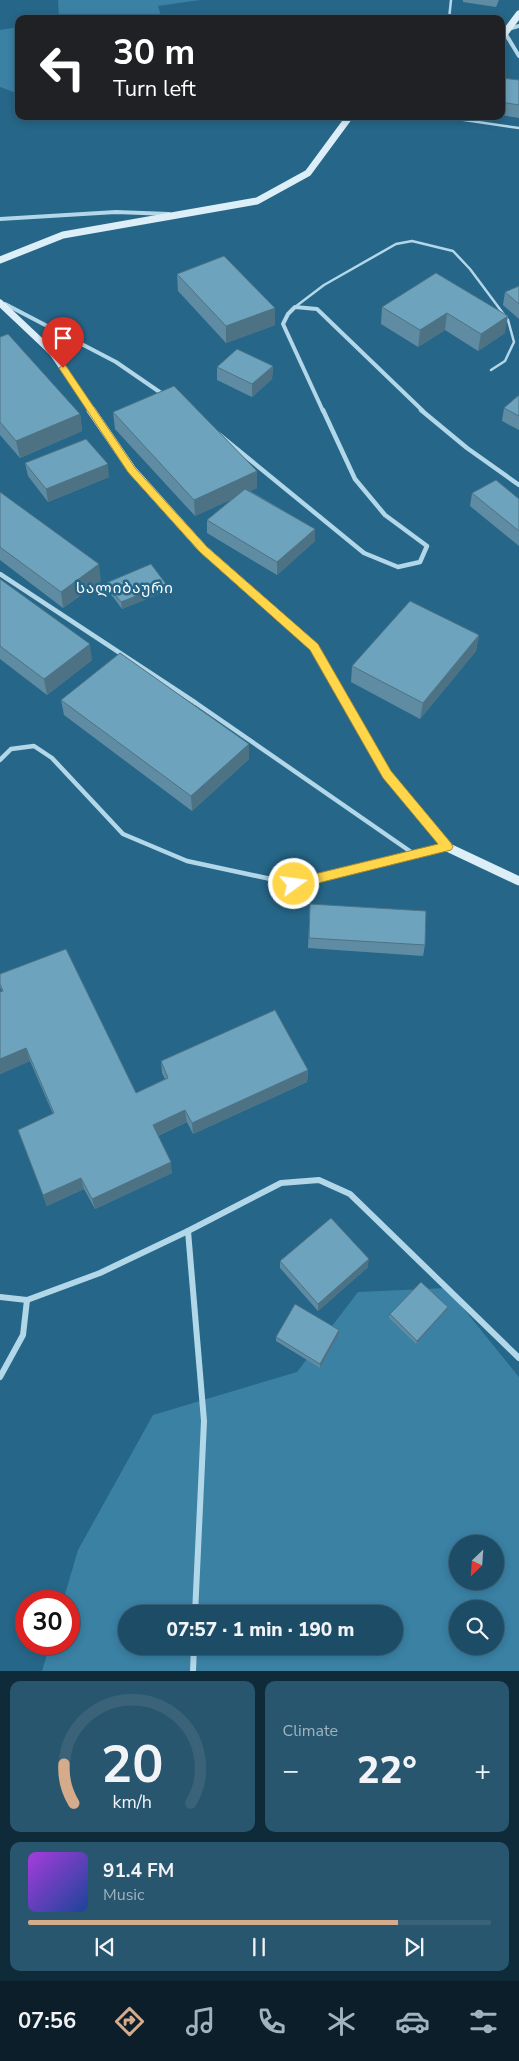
<!DOCTYPE html>
<html lang="en">
<head>
<meta charset="utf-8">
<style>
  :root { --surface:#1c4c66; --page:#29566f; --text:#f1f3f6; --muted:#a0b4bf; --line:#3a637a; --accent:#d6ab8b }
  body { margin:0; font-family:"Nunito Sans","Noto Sans Georgian",sans-serif; background:var(--page); color:var(--text); height:100vh; display:flex; flex-direction:column; font-size:19px; white-space:nowrap }
  * { box-sizing:border-box; margin:0 }
  p { font-size:16px; color:var(--muted) }
  .icon { flex:none; width:28px; height:28px; fill:none; stroke:currentColor; stroke-width:2; stroke-linecap:round; stroke-linejoin:round }
  .map { position:relative; height:1671px; overflow:hidden }
  .panel { display:flex; flex-direction:column; gap:10px; padding:10px; background:#0f2a38; flex:1 }
  .panel>* { flex:none }
  .banner { position:absolute; left:15px; top:15px; width:490px; height:105px; border-radius:10px; box-shadow:0 2px 8px #0003,0 0 0 1px var(--line); background:#202124; color:#fff; overflow:hidden }
  .needle { width:32px; rotate:205deg }
  .tools { position:absolute; left:449px; top:1535px; display:grid; gap:10px }
  .tools a { display:grid; place-items:center; width:55px; height:55px; border-radius:50%; background:var(--surface); box-shadow:0 2px 8px #0003,0 0 0 1px var(--line); font-size:25px }
  .speed { position:absolute; left:15px; top:1590px; display:flex; gap:10px; font-size:25px; font-weight:700; text-align:center }
  .speed>* { display:grid; place-content:center; width:65px; height:65px; border-radius:50%; background:var(--surface); box-shadow:0 2px 8px #0003,0 0 0 1px var(--line); line-height:1 }
  .speed .limit { border:8px solid #d22; background:#fff; color:#111 }
  .pin { position:absolute; display:grid; place-items:center; width:42px; height:42px; color:#fff; margin:-51px -21px; border-radius:50% 50% 50% 0; rotate:-45deg; box-shadow:0 0 5px #0007 }
  .pin .icon { rotate:45deg }
  .me { position:absolute; width:55px; margin:-28px; rotate:76deg; stroke-linejoin:round; filter:drop-shadow(0 0 4px #0008) }
  .turn { display:flex; align-items:center; gap:18px; height:105px; padding:0 15px; font-size:22px }
  .turn .icon { width:65px; height:65px; stroke-width:2.5 }
  .turn b { display:block; font-size:35px; line-height:42px }
  .big { font-size:38px; font-weight:800; line-height:1.1 }
  .panel .tile { flex:1; display:flex; flex-direction:column; justify-content:center; gap:8px; min-width:0; padding:0 18px; border-radius:10px; background:var(--page) }
  .panel .dial { align-items:center; gap:0 }
  .dial svg { height:130px; overflow:visible; fill:none; stroke:var(--line); stroke-width:7; stroke-linecap:round; text-anchor:middle }
  .dial text { fill:var(--text); stroke:none }
  .song { display:flex; align-items:center; gap:15px }
  .cover { width:60px; height:60px; border-radius:8px; background:linear-gradient(135deg,hsl(280 70% 55%),hsl(220 70% 35%)) }
  .played { height:5px; border-radius:2px; background:linear-gradient(90deg,var(--accent) 80%,var(--line) 80%) }
  .keys { display:flex; justify-content:space-around; direction:ltr }
  .heat { display:flex; justify-content:space-between; align-items:center; font-size:28px; direction:ltr }
  .panel .tiles { flex:1; display:grid; gap:10px; grid-template-columns:1fr 1fr }
  .tile:last-child { grid-column:span 2 }
  .trip { position:absolute; left:118px; top:1605px; width:285px; height:50px; border-radius:25px; background:var(--surface); box-shadow:0 2px 8px #0003,0 0 0 1px var(--line); font-weight:800; line-height:50px; text-align:center }
  .tab-bar { display:flex; height:80px; justify-content:space-around; align-items:center; background:#0b1e29; color:var(--muted) }
  .tab-bar .icon { width:35px; height:35px }
  .tab-bar .on { color:var(--accent) }
  .tab-bar b { font-size:22px; color:var(--text) }
  .map>svg:first-child { display:block }
</style>
</head>
<body>
<div class="map">
<svg width="519" height="1671" viewBox="0 0 519 1671">
  <rect width="100%" height="100%" fill="#266688"/>
  <g fill="#3a81a4" fill-rule="evenodd">
    <path d="M58 0H200L158 6 162 19H59Z"/>
    <path d="M19 27V94L0 87V30Z"/>
    <path d="M447 1288 519 1377V1671H42L50 1644H69V1601H63L78 1550 153 1415 297 1372 358 1292ZM458 1544H495V1581H458ZM458 1609H495V1646H458ZM126 1614H394V1646H126Z"/>
  </g>
  <g fill="none" stroke-linecap="round" stroke-linejoin="round">
    <g stroke="#b2d7e9" stroke-width="2.5">
      <path d="M449 19 451 0"/>
      <path d="M437 116 519 128"/>
      <path d="M295 307 324 285 396 244 412 241 453 251 470 269 508 320 514 342 505 361 491 370"/>
    </g>
    <g stroke="#b2d7e9" stroke-width="4">
      <path d="M508 29 519 26"/>
      <path d="M505 33 519 56"/>
      <path d="M0 219 116 212 169 214"/>
      <path d="M5 304 116 362 164 395"/>
      <path d="M323 411 283 324 288 314 295 307 317 309 423 411"/>
    </g>
    <g stroke="#b2d7e9" stroke-width="4.5">
      <path d="M421 410 467 448 519 485"/>
      <path d="M216 432 364 553 398 567 420 562 427 546 385 515 355 479 323 410"/>
      <path d="M0 574 196 703 414 854"/>
      <path d="M0 760 11 749 34 746 52 758 123 834 187 861 294 884 446 847"/>
    </g>
    <g stroke="#b2d7e9" stroke-width="6">
      <path d="M188 1231 204 1421 195 1614"/>
      <path d="M0 1297 27 1300 100 1273 188 1231 281 1183 319 1180 350 1194 519 1358"/>
      <path d="M0 1377 23 1335 27 1300"/>
      <path d="M193 1671 194 1646"/>
    </g>
    <g stroke="#dceef7" stroke-width="7">
      <path d="M501 35 505 33 519 14"/>
      <path d="M0 260 63 235 257 201 308 173 350 116"/>
      <path d="M0 303 53 353 92 411"/>
    </g>
    <path stroke="#dceef7" stroke-width="9" d="M91 410 132 470 203 549 314 647 387 774 447 847 519 881"/>
  </g>
  <g fill="#5f8ca3">
    <path d="M463 0H499L496 7 463 2Z"/>
    <path d="M501 78 519 80V118L501 115Z"/>
    <path d="M436 273 505 333 478 351 445 330 418 347 381 324 382 307Z"/>
    <path d="M177 274 275 308V325L226 343 178 291Z"/>
    <path d="M519 286V319L503 305 505 292Z"/>
    <path d="M0 337 80 414 82 431 20 458 0 435Z"/>
    <path d="M273 366 272 379 252 397 217 380V367Z"/>
    <path d="M519 395V430L502 421 504 408Z"/>
    <path d="M113 412 257 471V488L250 491 315 529V541L277 575 207 533V520L232 499 195 516 115 429Z"/>
    <path d="M25 463 109 477 48 502 28 476Z"/>
    <path d="M0 492 101 581 63 608 0 560Z"/>
    <path d="M472 493 519 499V546L470 506Z"/>
    <path d="M0 579 92 660 47 695 0 659Z"/>
    <path d="M106 583 166 591 122 609 107 589Z"/>
    <path d="M479 635 476 651 420 719 351 682 352 666Z"/>
    <path d="M61 700 249 759 192 811 64 715Z"/>
    <path d="M310 904 425 945 423 956 308 948Z"/>
    <path d="M0 974 136 1093 165 1079 162 1073 161 1061 308 1070 307 1082 193 1134 187 1122 158 1136 172 1173 95 1209 84 1189 47 1206 18 1130 53 1114 30 1061 0 1074V992H2L0 987Z"/>
    <path d="M280 1261 368 1267 318 1311 280 1268Z"/>
    <path d="M446 1311 416 1344 389 1318 390 1314Z"/>
    <path d="M339 1334 320 1368 276 1341V1337Z"/>
  </g>
  <g fill="#4d7284">
    <path d="M275 308V325L226 343V326Z"/>
    <path d="M447 313 445 330 418 347 420 330Z"/>
    <path d="M508 316 505 333 478 351 481 334Z"/>
    <path d="M273 366 272 379 252 397V384Z"/>
    <path d="M80 414 82 431 20 458 16 441Z"/>
    <path d="M108 464 109 477 48 502 46 489Z"/>
    <path d="M257 471V488L195 516 194 500Z"/>
    <path d="M315 529V541L277 575V562Z"/>
    <path d="M99 564 101 581 63 608 61 592Z"/>
    <path d="M166 584V591L122 609 121 602Z"/>
    <path d="M479 635 476 651 420 719 423 703Z"/>
    <path d="M90 644 92 660 47 695 44 679Z"/>
    <path d="M249 744V759L192 811 191 796Z"/>
    <path d="M26 1048 30 1061 0 1074V1059Z"/>
    <path d="M308 1070 307 1082 193 1134 192 1123Z"/>
    <path d="M185 1110 187 1122 155 1137 153 1125Z"/>
    <path d="M171 1162 172 1173 95 1209 92 1199Z"/>
    <path d="M81 1178 84 1189 47 1206 43 1195Z"/>
    <path d="M369 1259 368 1267 318 1311V1304Z"/>
    <path d="M448 1307 446 1311 416 1344 417 1341Z"/>
    <path d="M339 1330V1334L320 1368V1364Z"/>
  </g>
  <g fill="#6ea3bd" stroke="#4d7284">
    <path d="M501 78 519 80V105L501 102Z"/>
    <path d="M224 256 275 308 226 326 177 274Z"/>
    <path d="M436 273 508 316 481 334 447 313 420 330 382 307Z"/>
    <path d="M519 286V304L505 292Z"/>
    <path d="M8 334 80 414 16 441 0 422V337Z"/>
    <path d="M237 349 273 366 252 384 217 367Z"/>
    <path d="M174 386 257 471 194 500 113 412Z"/>
    <path d="M519 395V416L504 408Z"/>
    <path d="M86 439 108 464 46 489 25 463Z"/>
    <path d="M496 480 519 499V531L472 493Z"/>
    <path d="M245 489 315 529 277 562 207 520Z"/>
    <path d="M0 492 99 564 61 592 0 547Z"/>
    <path d="M151 564 166 584 121 602 106 583Z"/>
    <path d="M0 579 90 644 44 679 0 646Z"/>
    <path d="M410 601 479 635 423 703 352 666Z"/>
    <path d="M120 653 249 744 191 796 61 700Z"/>
    <path d="M310 904 426 911 425 945 309 938Z"/>
    <path d="M66 949 136 1093 168 1078 161 1061 275 1010 308 1070 192 1123 185 1110 153 1125 171 1162 92 1199 81 1178 43 1195 18 1130 54 1113 26 1048 0 1059V992L3 991 0 984V974Z"/>
    <path d="M331 1218 369 1259 318 1304 280 1261Z"/>
    <path d="M421 1282 448 1307 417 1341 390 1314Z"/>
    <path d="M295 1304 339 1330 320 1364 276 1337Z"/>
  </g>
  <path fill="#ffd54a" stroke="#a68a30" d="M63 365 66 366 135 468 207 547 318 644 391 771 451 843 453 847 451 850 294 889 290 888 288 884 290 881 294 879 438 844 383 778 310 650 200 552 128 472 59 368Z"/>
  <g text-anchor="middle" stroke-width="5" stroke-linejoin="round" paint-order="stroke">
    <g font-size="15" letter-spacing="1" fill="#fff" stroke="#266688">
      <text x="125" y="593">სალიბაური</text>
    </g>
  </g>
</svg>
<div class="tools">
<a><svg class="needle" viewBox="-14 -14 28 28"><path d="M0-13l5 13h-10z" fill="#e53935"/><path d="M0 13l5-13h-10z" fill="#a0b4bf"/></svg></a>
<a><svg class="icon" aria-label="search" viewBox="0 0 24 24"><circle cx="10" cy="10" r="6"/><path d="M15 15l6 6"/></svg></a>
</div>
<div class="speed"><div class="limit">30</div></div>
<div class="pin" style="left:63px;top:368px;background:#d93025"><svg class="icon" aria-label="arrive" viewBox="0 0 24 24"><path d="M6 21V4h12l-3 4 3 4H6"/></svg></div>
<svg class="me" style="left:294px;top:884px" viewBox="-20 -20 40 40"><circle r="17" fill="#ffd54a" stroke="#fff" stroke-width="3"/><path d="M0-11L8 9 0 5-8 9z" fill="#fff"/></svg>
<div class="trip">07:57 · 1 min · 190 m</div>
<div class="banner">
<div class="turn"><svg class="icon" aria-label="left" viewBox="0 0 24 24"><path d="M17 20v-9H6M10 6l-5 5 5 5"/></svg><div><b>30 m</b>Turn left</div></div>
</div>
</div>
<section class="panel">
<div class="tiles">
<div class="tile dial"><svg viewBox="0 0 100 80">
<path d="M14 69A42 42 0 1 1 86 69"/>
<path d="M14 69A42 42 0 0 1 8 45" stroke="#d6ab8b"/>
<text x="50" y="56" font-size="32" font-weight="700">20</text>
<text x="50" y="72" font-size="11">km/h</text>
</svg></div>
<div class="tile"><p>Climate</p>
<div class="heat"><a>−</a><b class="big">22°</b><a>+</a></div>
</div>
<div class="tile">
<div class="song"><i class="cover"></i><div><b>91.4 FM</b><p>Music</p></div></div>
<div class="played"></div>
<div class="keys"><svg class="icon" aria-label="previous" viewBox="0 0 24 24"><path d="M18 5L8 12l10 7zM5 5v14"/></svg><svg class="icon" aria-label="pause" viewBox="0 0 24 24"><path d="M8 5v14M16 5v14"/></svg><svg class="icon" aria-label="next" viewBox="0 0 24 24"><path d="M6 5l10 7-10 7zM19 5v14"/></svg></div>
</div>
</div>
</section>
<nav class="tab-bar">
<b>07:56</b>
<svg class="icon on" aria-label="directions" viewBox="0 0 24 24"><path d="M12 3l9 9-9 9-9-9zM9 14v-3h6M13 9l2 2-2 2"/></svg>
<svg class="icon" aria-label="music" viewBox="0 0 24 24"><path d="M9 18V5l10-2v13"/><circle cx="6" cy="18" r="3"/><circle cx="16" cy="16" r="3"/></svg>
<svg class="icon" aria-label="phone" viewBox="0 0 24 24"><path d="M5 4h4l2 5-3 2q2 4 5 5l2-3 5 2v4C11 20 4 13 5 4z"/></svg>
<svg class="icon" aria-label="climate" viewBox="0 0 24 24"><path d="M12 3v18M4 7l16 10M4 17L20 7"/></svg>
<svg class="icon" aria-label="car" viewBox="0 0 24 24"><path d="M5 17H2v-5l4-1 3-4h7l3 4 3 1v5h-3M9 17h6M6 11h13"/><circle cx="7" cy="17" r="2"/><circle cx="17" cy="17" r="2"/></svg>
<svg class="icon" aria-label="filters" viewBox="0 0 24 24"><path d="M4 7h16M4 17h16"/><circle cx="9" cy="7" r="2"/><circle cx="15" cy="17" r="2"/></svg>
</nav>
</body>
</html>
